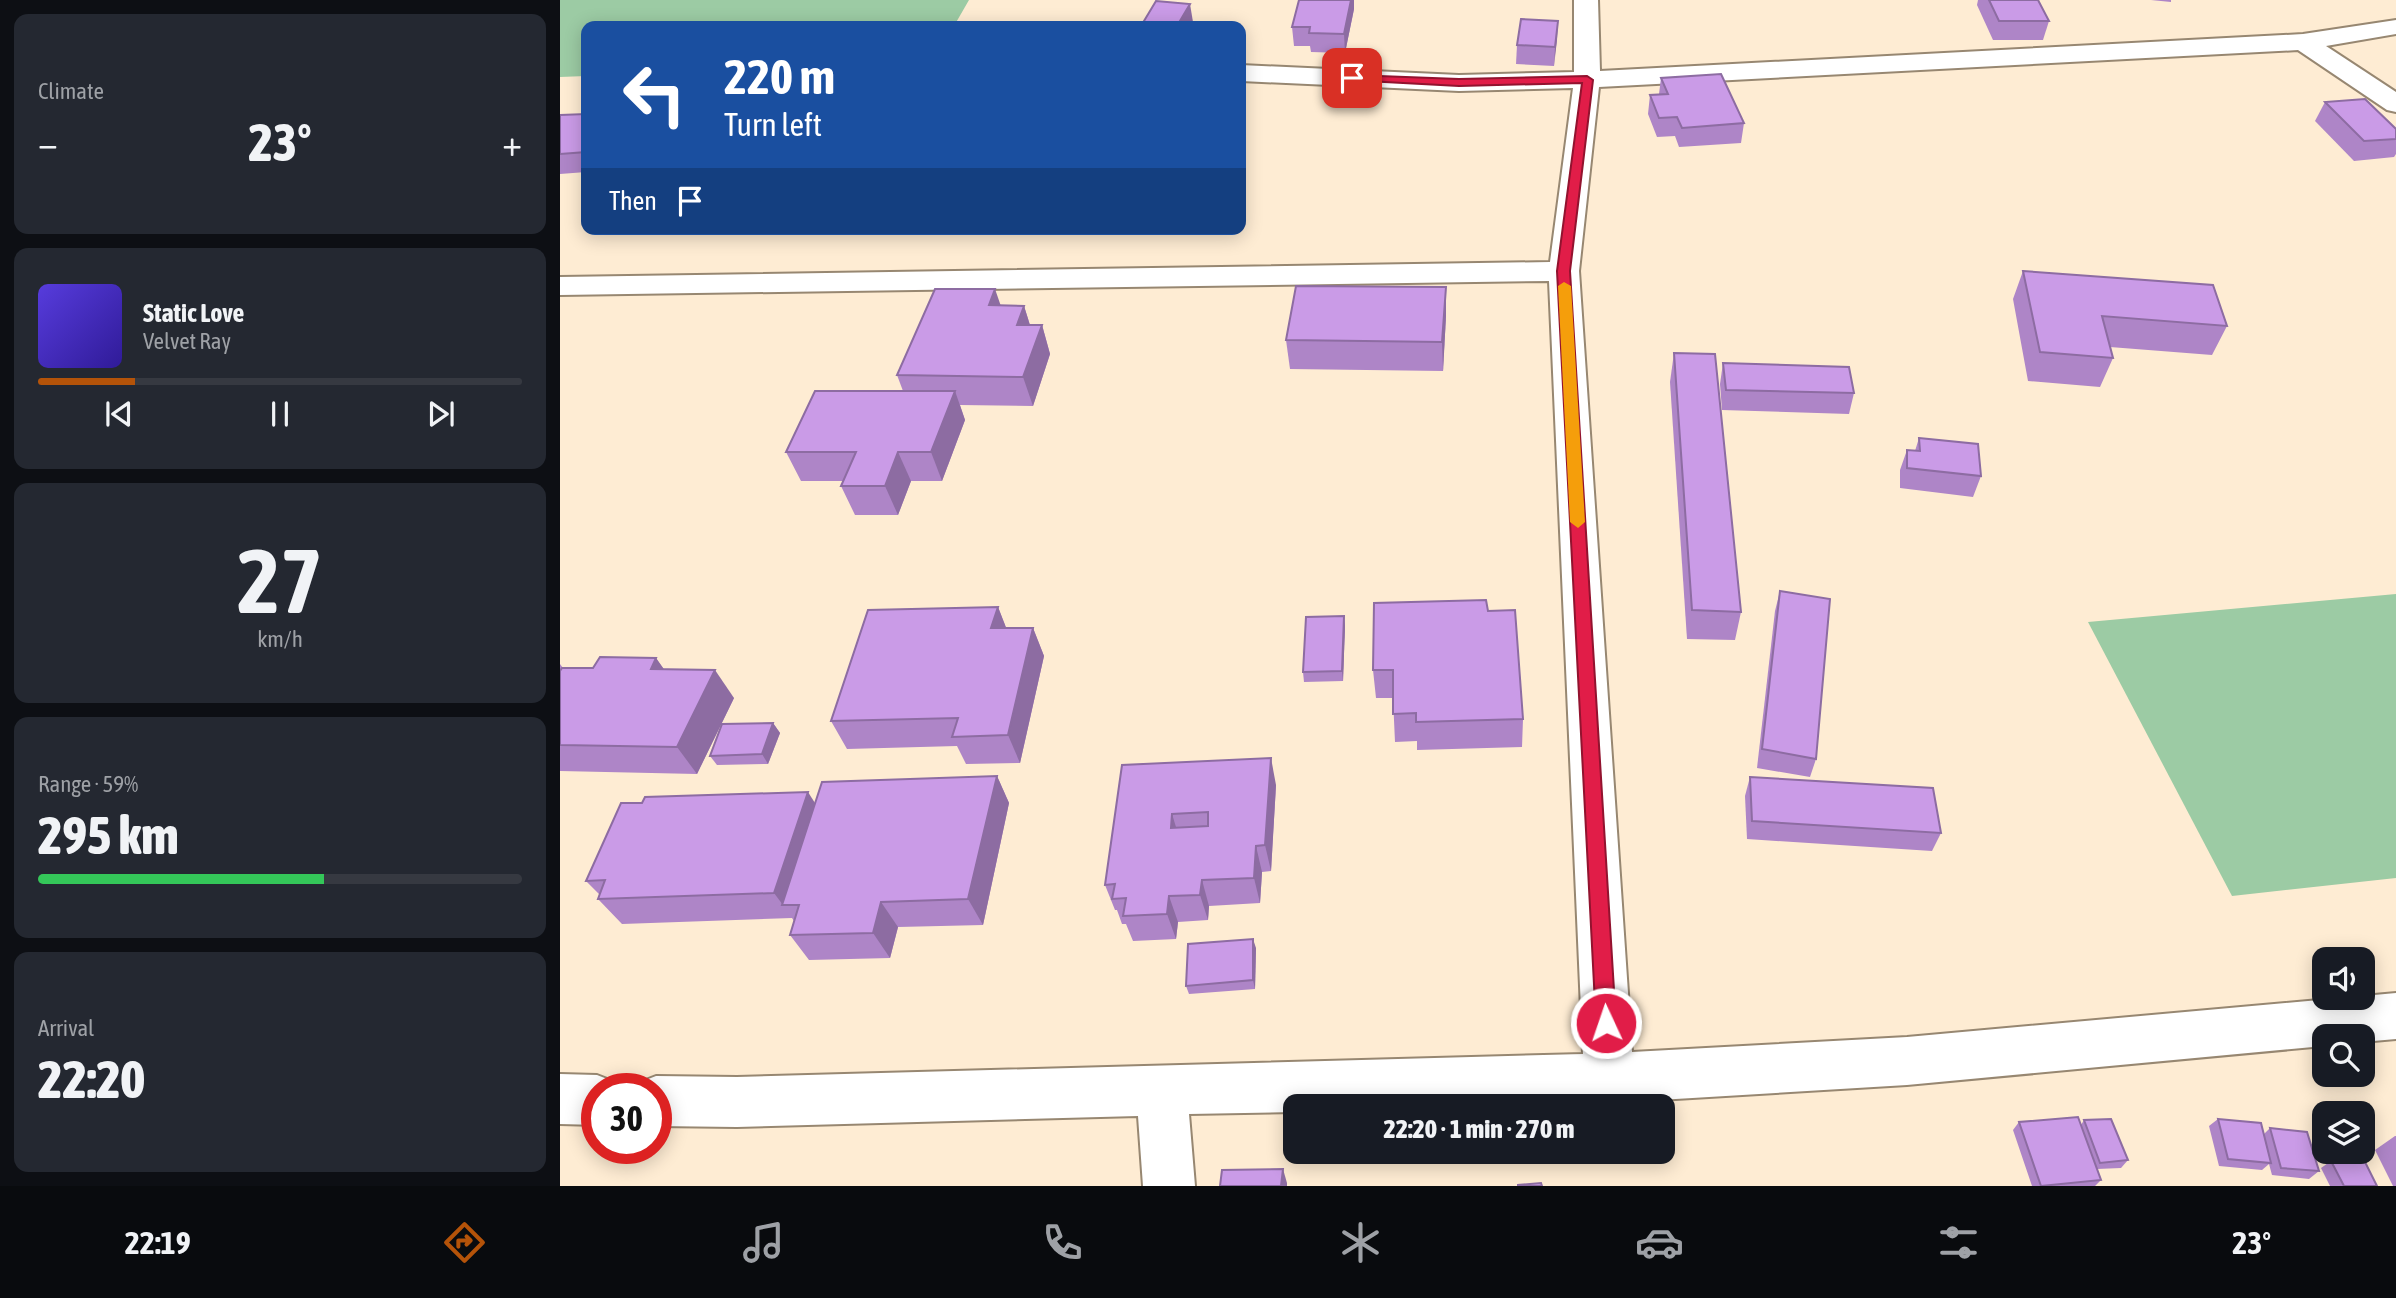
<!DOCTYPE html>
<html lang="en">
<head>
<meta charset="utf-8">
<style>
  :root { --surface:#171b24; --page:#242831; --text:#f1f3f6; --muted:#9ea1a6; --line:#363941; --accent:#b45309 }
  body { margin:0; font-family:"Asap Condensed",sans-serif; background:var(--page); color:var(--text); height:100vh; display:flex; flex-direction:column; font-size:26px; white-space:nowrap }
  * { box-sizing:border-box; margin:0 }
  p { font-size:23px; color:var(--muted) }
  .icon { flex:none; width:38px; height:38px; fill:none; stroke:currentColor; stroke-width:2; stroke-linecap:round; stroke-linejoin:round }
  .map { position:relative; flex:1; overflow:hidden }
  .sheet { display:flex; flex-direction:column; gap:14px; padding:14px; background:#0d0f14; width:560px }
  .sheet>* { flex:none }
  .banner { position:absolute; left:21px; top:21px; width:665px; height:214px; border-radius:14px; box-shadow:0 4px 18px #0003; background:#1a4fa0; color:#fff; overflow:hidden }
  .tools { position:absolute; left:1752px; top:947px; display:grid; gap:14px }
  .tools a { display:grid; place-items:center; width:63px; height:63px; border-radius:14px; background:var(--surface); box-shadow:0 4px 18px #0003; font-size:35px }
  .speed { position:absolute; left:21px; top:1073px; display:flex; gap:14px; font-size:35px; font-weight:700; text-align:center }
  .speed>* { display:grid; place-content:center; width:91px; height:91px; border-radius:50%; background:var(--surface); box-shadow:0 4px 18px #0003; line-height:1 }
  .speed .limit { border:10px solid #d22; background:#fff; color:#111 }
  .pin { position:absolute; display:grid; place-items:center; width:60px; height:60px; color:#fff; margin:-30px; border-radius:14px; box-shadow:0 4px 10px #0006 }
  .me { position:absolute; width:77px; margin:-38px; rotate:357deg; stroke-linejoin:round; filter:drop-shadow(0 0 5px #0008) }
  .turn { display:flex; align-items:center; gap:24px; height:147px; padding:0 28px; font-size:32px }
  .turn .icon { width:91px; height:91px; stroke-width:2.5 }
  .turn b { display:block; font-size:49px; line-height:60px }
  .then { display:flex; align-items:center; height:66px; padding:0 28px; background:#0003; gap:14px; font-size:26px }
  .big { font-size:52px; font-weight:800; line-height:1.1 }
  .sheet .card { flex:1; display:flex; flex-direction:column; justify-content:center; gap:10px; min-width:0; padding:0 24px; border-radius:14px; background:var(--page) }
  .sheet .dial { align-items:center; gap:0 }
  .dial b { font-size:91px; line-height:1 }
  .song { display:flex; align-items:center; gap:21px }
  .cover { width:84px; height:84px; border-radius:10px; background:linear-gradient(135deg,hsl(250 70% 55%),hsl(250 70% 35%)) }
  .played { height:7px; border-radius:4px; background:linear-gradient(90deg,var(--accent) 20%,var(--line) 20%) }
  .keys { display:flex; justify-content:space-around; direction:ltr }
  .heat { display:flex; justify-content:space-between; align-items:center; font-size:38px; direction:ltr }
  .charge { height:10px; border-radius:5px; background:linear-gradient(90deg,#34c759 59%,var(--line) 0) }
  .trip { position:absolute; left:723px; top:1094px; width:392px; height:70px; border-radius:14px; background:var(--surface); box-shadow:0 4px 18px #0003; font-weight:800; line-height:70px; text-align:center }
  .tab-bar { display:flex; height:112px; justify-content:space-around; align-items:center; background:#090b0e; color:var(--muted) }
  .tab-bar .icon { width:49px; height:49px }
  .tab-bar .on { color:var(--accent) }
  .tab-bar b { font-size:32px; color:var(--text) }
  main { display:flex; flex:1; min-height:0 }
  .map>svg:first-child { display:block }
</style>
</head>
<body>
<main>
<section class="sheet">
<div class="card"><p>Climate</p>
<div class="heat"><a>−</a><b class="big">23°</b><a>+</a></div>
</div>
<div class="card">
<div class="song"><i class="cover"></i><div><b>Static Love</b><p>Velvet Ray</p></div></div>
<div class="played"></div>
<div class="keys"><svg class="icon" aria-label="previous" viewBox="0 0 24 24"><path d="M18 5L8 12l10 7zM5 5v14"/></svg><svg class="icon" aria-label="pause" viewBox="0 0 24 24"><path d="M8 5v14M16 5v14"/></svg><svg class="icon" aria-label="next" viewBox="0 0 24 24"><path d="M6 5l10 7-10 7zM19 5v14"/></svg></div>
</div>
<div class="card dial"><b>27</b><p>km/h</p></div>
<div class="card"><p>Range · 59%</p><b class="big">295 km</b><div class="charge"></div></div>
<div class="card"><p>Arrival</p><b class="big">22:20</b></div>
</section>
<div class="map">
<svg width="1836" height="1186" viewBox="0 0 1836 1186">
  <rect width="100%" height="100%" fill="#feecd3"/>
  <g fill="#9ccba4">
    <path d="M0 0H409L394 26H26V76L0 77Z"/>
    <path d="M1836 594V878L1672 896 1528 622Z"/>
  </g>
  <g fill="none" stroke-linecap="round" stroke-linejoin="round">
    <defs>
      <g id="minor">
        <path d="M1014 0H1038L1040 71 1743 34 1836 20V34L1766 46 1836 92V112L1827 110 1738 50 1039 87 1019 271 1072 1052 1347 1037 1836 993V1039L1802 1042V1036H1764V1046L1347 1085 1049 1103 735 1106V1112L629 1114 635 1186H583L578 1116 177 1127 96 1126V1088H76L78 1083 96 1076 177 1077 1023 1054 989 281 0 295V277L990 262 1013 88 899 91 681 81V65L899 75 1014 72Z"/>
        <path d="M0 1074 37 1075 55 1082 58 1088H37V1125L0 1124Z"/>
      </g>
    </defs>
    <use href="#minor" stroke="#978771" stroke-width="4"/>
    <use href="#minor" fill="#fff" fill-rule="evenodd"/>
  </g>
  <g fill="#ae85c7">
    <path d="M1418 0H1429L1489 21 1483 40H1433L1417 5Z"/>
    <path d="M1591 0H1611V2Z"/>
    <path d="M794 9 785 53 751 52 750 46H734L732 27Z"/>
    <path d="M998 21 994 66 956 64 957 45Z"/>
    <path d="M1101 78 1184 123 1181 143 1119 147 1115 136 1097 137 1088 114 1090 95 1099 94Z"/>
    <path d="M1765 102 1836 129V154L1834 157 1794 161 1755 121Z"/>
    <path d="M26 114V172L0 174V115Z"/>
    <path d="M1463 271 1667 326 1652 355 1550 347 1553 358 1540 387 1468 381 1453 299Z"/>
    <path d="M886 287V316L883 371 730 369 726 340Z"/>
    <path d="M441 305 464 306 470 325H482L490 354 473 406 400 405 405 420 382 481H351L338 515H295L281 486 283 481H241L226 452 343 391 337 375Z"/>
    <path d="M1114 353 1181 612 1175 640 1127 639 1110 382Z"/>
    <path d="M1163 363 1294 393 1289 414 1162 410 1160 384Z"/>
    <path d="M1359 438 1421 476 1413 497 1340 488V470L1347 450 1355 451Z"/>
    <path d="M1220 591 1256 759 1250 777 1197 768 1215 611Z"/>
    <path d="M438 607 446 628H473L484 656 460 763 406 764 397 746 287 749 271 721Z"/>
    <path d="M928 611 963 719 962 747 857 750V741L835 742 833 698H816L813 670Z"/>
    <path d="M784 616 785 626 783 681 744 682 743 672Z"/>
    <path d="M96 658 104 670 174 698 137 774 0 771V664L3 668H33Z"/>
    <path d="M213 723 220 733 208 764 157 765 150 756Z"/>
    <path d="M562 765 716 785 711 871 702 872 700 903 649 906 648 920 618 922 616 939 573 941 566 924H562L557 910H555L545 885Z"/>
    <path d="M437 776 449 803 423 925 338 927 330 958 249 960 230 935 234 921 232 918 62 924 38 899 40 895 26 881 255 803Z"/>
    <path d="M1190 777 1381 833 1372 851 1187 839 1185 796Z"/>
    <path d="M696 948 695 989 629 994 626 986Z"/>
    <path d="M1658 1119 1704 1134 1710 1128 1759 1171 1749 1179 1712 1175 1709 1164 1702 1170 1659 1166 1649 1126Z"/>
    <path d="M1524 1120 1568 1160 1561 1168 1537 1169 1541 1180 1535 1186H1472L1453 1130 1459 1122 1521 1125Z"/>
    <path d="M1835 1136H1836V1186H1833L1815 1150Z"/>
    <path d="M1771 1161 1817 1186H1770L1761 1168Z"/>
  </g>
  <g fill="#8d6ca2">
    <path d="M791 0H794V9L785 53 784 34Z"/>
    <path d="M630 4 633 22 631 26H617Z"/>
    <path d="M998 21 997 40 994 66 995 47Z"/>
    <path d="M886 287V316L883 371 882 342Z"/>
    <path d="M435 289 445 318 429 305Z"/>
    <path d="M464 306 473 335 457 325Z"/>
    <path d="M482 325 490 354 473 406 463 377Z"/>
    <path d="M395 391 405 420 382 481 371 452Z"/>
    <path d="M338 452 351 481 338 515 325 486Z"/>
    <path d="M438 607 449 635 431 628Z"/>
    <path d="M784 616 785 626 783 681 782 671Z"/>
    <path d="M473 628 484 656 460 763 448 735Z"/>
    <path d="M96 658 116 686 91 669Z"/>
    <path d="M155 670 174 698 137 774 117 747Z"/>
    <path d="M213 723 220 733 208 764 202 754Z"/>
    <path d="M711 758 716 785 711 871 705 845Z"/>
    <path d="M437 776 449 803 423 925 408 899Z"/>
    <path d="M248 792 265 819 223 905 214 893Z"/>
    <path d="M612 814 620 840 611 828Z"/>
    <path d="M696 846 702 872 700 903 694 878Z"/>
    <path d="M642 880 649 906 648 920 640 895Z"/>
    <path d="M609 896 618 922 616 939 607 914Z"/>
    <path d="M321 902 338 927 330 958 313 933Z"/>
    <path d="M693 939 696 948 695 989 693 980Z"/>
    <path d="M723 1169 727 1183V1186H721Z"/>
  </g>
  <g fill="#ca9be7" stroke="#8d6ca2" stroke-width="2" fill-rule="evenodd">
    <path d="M739 0H791L784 34 749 33 750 27H732Z"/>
    <path d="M1429 0H1478L1489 21H1439Z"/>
    <path d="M596 1 630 4 617 26H581Z"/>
    <path d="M961 19 998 21 995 47 957 45Z"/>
    <path d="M1161 74 1184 123 1122 128 1117 117 1099 118 1090 95 1108 94 1101 78Z"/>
    <path d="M1805 99 1836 129V139L1804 141 1765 102Z"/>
    <path d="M26 114V152L0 154V115Z"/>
    <path d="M1463 271 1653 285 1667 326 1542 316 1553 358 1480 352Z"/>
    <path d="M736 286 886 287 882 342 726 340Z"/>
    <path d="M375 289H435L429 305 464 306 457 325H482L463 377 337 375Z"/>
    <path d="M1114 353 1155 354 1181 612 1132 610Z"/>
    <path d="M1163 363 1289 367 1294 393 1166 390Z"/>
    <path d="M255 391H395L371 452H338L325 486H281L296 452H226Z"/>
    <path d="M1359 438 1418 444 1421 476 1347 468V450L1360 451Z"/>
    <path d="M1220 591 1270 599 1256 759 1202 749Z"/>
    <path d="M926 600 928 611 955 610 963 719 856 722V713L833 714V670H813L814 603Z"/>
    <path d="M438 607 431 628H473L448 735 392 737 398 718 271 721 308 610Z"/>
    <path d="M784 616 782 671 743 672 746 617Z"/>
    <path d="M40 657 96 658 91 669 155 670 117 747 0 745V671L2 668H33Z"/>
    <path d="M213 723 202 754 150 756 162 724Z"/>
    <path d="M711 758 705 845 696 846 694 878 642 880 640 895 609 896 607 914 563 916 566 898 552 899 555 884 545 885 562 765ZM648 812V826L611 828 612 814Z"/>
    <path d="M437 776 408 899 321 902 313 933 230 935 239 905H222L262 782Z"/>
    <path d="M1190 777 1373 788 1381 833 1192 821Z"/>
    <path d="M248 792 214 893 38 899 45 880 26 881 61 803H82L85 797Z"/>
    <path d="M693 939V980L626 986 628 944Z"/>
    <path d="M1518 1117 1541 1180 1481 1186 1459 1122Z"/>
    <path d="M1551 1119 1568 1160 1540 1163 1524 1120Z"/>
    <path d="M1658 1119 1701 1123 1711 1163 1668 1159Z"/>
    <path d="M1710 1128 1747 1132 1759 1171 1721 1168Z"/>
    <path d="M1803 1158 1817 1186H1784L1771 1161Z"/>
    <path d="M723 1169 721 1186H660L662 1170Z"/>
    <path d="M981 1183 982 1186H958V1185Z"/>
  </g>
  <path fill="#e11d48" stroke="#92132f" stroke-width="2" d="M792 75 899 79 1027 76 1033 80 1010 271 1056 1023 1053 1029 1046 1032 1039 1029 1036 1023 997 271 1022 83 899 86 788 80V76Z"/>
  <path fill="#f59e0b" d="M1004 282 1011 286 1025 522 1018 528 1010 522 998 286Z"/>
</svg>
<div class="tools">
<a><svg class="icon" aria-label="sound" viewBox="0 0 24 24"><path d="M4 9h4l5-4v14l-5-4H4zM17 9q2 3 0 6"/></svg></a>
<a><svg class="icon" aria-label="search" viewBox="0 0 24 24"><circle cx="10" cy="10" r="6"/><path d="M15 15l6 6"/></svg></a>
<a><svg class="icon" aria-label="layers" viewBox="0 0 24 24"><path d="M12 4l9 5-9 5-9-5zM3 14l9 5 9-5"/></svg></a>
</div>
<div class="speed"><div class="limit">30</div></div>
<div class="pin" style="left:792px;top:78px;background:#d93025"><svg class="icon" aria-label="arrive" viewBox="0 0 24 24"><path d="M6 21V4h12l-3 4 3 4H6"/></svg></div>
<svg class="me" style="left:1046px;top:1023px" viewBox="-20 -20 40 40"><circle r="17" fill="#e11d48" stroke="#fff" stroke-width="3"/><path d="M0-11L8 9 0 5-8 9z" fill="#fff"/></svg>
<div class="trip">22:20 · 1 min · 270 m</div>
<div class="banner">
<div class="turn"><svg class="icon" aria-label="left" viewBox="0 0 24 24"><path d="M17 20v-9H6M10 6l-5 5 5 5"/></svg><div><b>220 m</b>Turn left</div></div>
<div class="then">Then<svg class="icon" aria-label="arrive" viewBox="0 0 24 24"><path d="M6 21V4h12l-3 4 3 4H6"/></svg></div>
</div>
</div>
</main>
<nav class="tab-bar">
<b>22:19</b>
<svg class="icon on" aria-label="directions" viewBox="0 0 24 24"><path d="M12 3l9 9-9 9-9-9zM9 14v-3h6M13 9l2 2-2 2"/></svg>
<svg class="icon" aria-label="music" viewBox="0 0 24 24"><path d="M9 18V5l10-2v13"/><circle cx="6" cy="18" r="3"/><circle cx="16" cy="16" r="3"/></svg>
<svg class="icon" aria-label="phone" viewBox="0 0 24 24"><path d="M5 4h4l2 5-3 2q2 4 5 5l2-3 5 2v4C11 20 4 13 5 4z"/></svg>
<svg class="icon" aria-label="climate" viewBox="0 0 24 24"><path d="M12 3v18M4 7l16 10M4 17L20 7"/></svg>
<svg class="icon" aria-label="car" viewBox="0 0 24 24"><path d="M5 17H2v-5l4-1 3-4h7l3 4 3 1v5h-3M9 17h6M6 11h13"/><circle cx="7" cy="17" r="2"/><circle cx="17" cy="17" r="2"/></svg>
<svg class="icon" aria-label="filters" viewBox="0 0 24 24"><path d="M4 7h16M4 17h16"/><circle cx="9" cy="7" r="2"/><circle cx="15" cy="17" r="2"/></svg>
<b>23°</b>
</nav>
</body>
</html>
